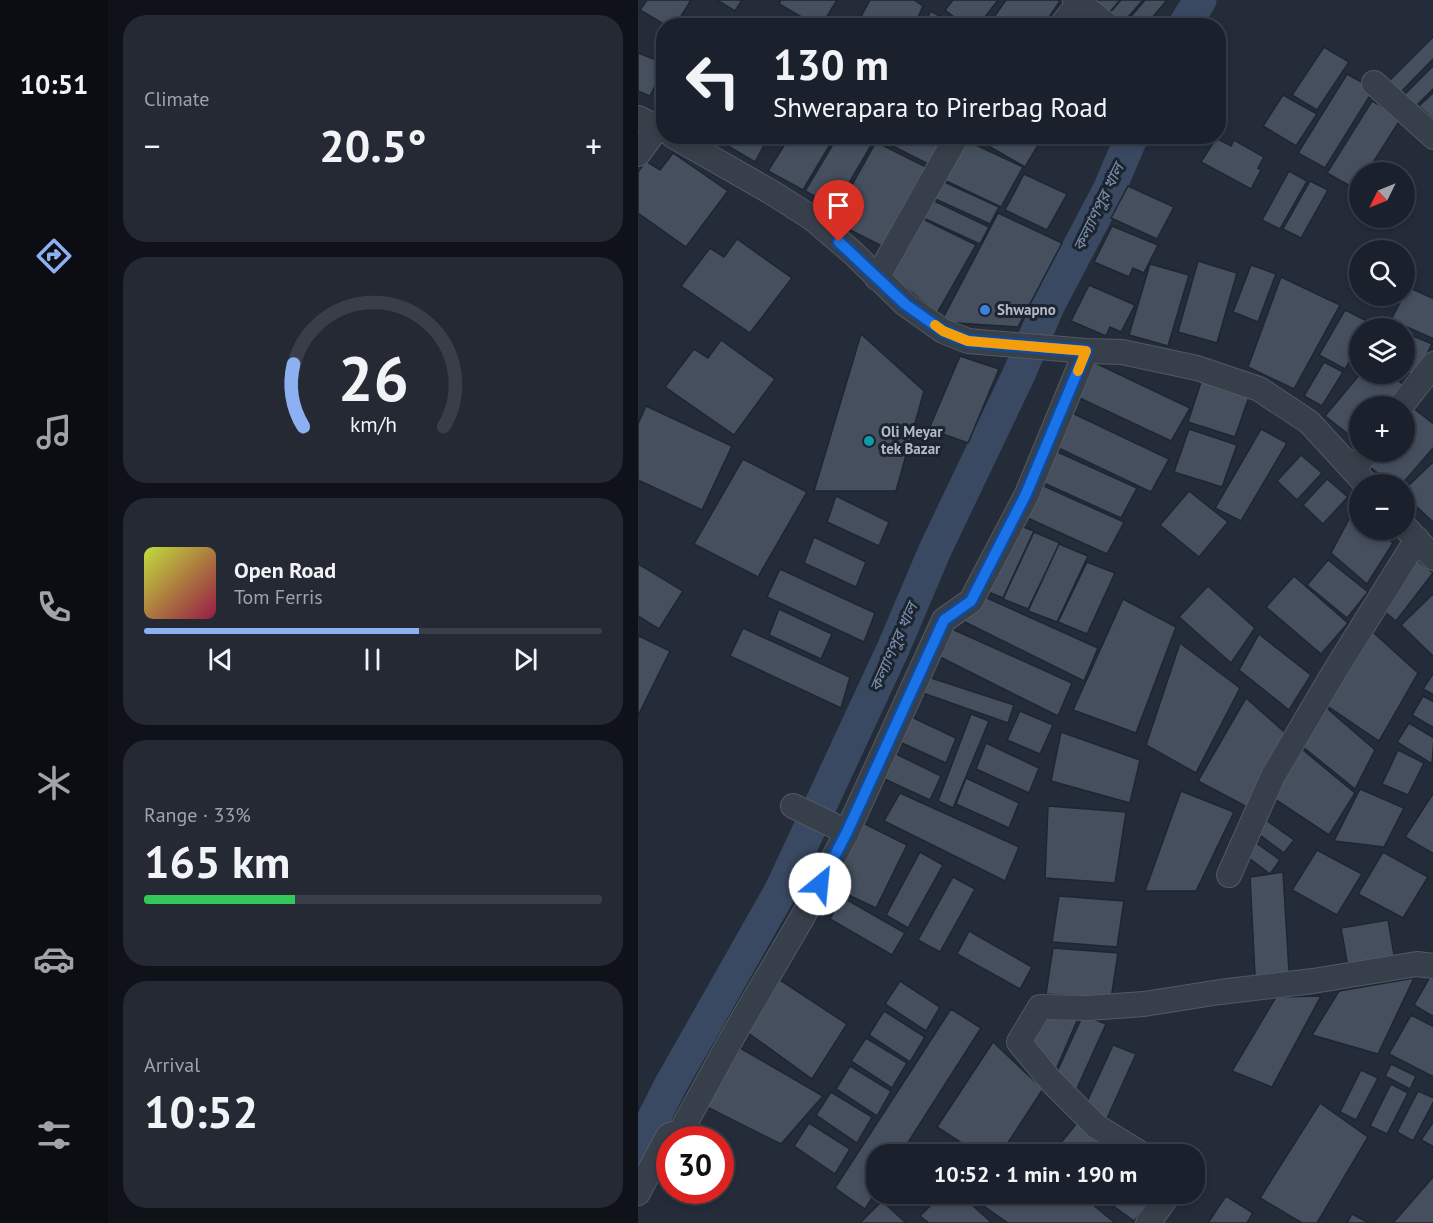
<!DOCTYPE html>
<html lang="en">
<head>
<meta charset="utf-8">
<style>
  :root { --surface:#1b212c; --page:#242934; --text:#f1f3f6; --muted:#a0a3a9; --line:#393e48; --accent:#8cb0f2 }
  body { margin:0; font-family:"PT Sans","Noto Sans Bengali",sans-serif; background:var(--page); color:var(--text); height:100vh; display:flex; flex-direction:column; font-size:22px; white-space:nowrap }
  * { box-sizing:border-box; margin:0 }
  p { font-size:20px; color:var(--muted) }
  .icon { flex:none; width:33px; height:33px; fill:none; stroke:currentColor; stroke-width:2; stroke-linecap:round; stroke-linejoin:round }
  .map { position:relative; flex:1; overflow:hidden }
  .panel { display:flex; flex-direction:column; gap:15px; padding:15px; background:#0f1218; width:530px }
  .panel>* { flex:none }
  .guide { position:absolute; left:18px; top:18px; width:570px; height:126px; border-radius:24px; box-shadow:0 3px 9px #0003,0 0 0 2px var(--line); background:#1b212c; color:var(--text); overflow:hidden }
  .needle { width:39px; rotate:227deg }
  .controls { position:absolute; left:711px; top:162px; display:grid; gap:12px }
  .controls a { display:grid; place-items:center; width:66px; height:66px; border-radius:50%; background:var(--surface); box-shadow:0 3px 9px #0003,0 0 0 2px var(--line); font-size:30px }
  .speed { position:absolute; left:18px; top:1126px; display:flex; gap:12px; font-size:30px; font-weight:700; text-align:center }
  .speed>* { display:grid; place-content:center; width:78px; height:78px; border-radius:50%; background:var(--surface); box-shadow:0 3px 9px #0003,0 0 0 2px var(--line); line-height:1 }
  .speed .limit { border:9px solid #d22; background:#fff; color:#111 }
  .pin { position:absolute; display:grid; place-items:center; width:51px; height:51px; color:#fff; margin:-62px -26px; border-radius:50% 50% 50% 0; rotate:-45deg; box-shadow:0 0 6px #0007 }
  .pin .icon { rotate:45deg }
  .me { position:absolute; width:66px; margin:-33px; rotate:28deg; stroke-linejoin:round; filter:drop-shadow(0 0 4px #0008) }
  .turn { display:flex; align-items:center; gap:21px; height:126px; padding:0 18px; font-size:27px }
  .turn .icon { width:78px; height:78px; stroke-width:2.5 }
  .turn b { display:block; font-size:42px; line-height:51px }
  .big { font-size:45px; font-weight:800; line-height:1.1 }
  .panel .tile { flex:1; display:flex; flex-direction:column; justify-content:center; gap:9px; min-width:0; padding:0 21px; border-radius:24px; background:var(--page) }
  .panel .dial { align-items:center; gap:0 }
  .dial svg { height:156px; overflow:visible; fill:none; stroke:var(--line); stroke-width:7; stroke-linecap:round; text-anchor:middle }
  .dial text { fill:var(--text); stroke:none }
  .song { display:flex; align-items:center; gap:18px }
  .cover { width:72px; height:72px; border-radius:9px; background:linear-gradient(135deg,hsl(70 70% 55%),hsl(340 70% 35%)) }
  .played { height:6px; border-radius:3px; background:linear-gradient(90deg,var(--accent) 60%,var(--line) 60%) }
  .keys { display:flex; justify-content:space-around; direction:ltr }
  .heat { display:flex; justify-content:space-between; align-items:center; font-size:33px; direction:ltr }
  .charge { height:9px; border-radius:4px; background:linear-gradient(90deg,#34c759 33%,var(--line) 0) }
  .trip { position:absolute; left:228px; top:1144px; width:339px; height:60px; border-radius:24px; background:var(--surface); box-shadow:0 3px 9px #0003,0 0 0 2px var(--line); font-weight:800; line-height:60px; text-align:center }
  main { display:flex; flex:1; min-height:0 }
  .tabs { display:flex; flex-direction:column; width:108px; justify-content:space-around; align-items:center; background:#0b0d12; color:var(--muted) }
  .tabs .icon { width:42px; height:42px }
  .tabs .selected { color:var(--accent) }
  .tabs b { font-size:27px; color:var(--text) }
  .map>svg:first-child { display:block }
</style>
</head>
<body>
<main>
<nav class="tabs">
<b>10:51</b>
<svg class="icon selected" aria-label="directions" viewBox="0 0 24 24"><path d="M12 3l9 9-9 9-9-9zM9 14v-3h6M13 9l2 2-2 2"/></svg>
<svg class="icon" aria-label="music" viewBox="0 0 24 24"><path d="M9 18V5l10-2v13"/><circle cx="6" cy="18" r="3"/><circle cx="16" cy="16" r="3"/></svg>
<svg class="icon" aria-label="phone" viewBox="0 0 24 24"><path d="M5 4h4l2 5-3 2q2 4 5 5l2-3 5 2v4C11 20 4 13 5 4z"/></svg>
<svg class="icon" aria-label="climate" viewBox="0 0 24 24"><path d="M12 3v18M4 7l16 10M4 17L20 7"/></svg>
<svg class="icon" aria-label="car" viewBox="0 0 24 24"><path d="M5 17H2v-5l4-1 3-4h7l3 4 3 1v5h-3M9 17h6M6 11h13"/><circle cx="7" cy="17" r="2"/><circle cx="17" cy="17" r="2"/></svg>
<svg class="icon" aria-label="filters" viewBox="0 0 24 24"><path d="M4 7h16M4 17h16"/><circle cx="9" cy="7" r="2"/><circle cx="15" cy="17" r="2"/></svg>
</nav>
<section class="panel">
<div class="tile"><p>Climate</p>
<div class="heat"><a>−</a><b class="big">20.5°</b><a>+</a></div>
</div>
<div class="tile dial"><svg viewBox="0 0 100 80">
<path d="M14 69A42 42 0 1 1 86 69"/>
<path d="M14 69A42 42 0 0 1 9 37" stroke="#8cb0f2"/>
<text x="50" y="56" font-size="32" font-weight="700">26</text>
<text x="50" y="72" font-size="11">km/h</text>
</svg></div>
<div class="tile">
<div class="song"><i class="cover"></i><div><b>Open Road</b><p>Tom Ferris</p></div></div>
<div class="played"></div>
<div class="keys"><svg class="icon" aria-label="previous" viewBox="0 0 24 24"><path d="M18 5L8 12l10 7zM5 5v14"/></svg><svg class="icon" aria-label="pause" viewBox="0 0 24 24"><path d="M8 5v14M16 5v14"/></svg><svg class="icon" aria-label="next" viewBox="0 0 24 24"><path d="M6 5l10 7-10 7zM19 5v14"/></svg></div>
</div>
<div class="tile"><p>Range · 33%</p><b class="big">165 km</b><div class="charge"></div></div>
<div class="tile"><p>Arrival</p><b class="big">10:52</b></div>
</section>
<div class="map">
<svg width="796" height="1223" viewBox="0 0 796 1223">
  <rect width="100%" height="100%" fill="#242c3a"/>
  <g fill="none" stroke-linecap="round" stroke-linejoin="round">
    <g stroke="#3a4962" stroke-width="33">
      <path d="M546 26 562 0"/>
      <path d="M0 1150 32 1086 143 890 255 649 297 550 381 374 411 304 471 190 494 136"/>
    </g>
  </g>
  <g fill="#454f5e" stroke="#1e2631" stroke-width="1.5">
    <path d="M9 0H53L37 26H29L2 10Z"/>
    <path d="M79 0H104L97 11Z"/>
    <path d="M143 0H199L183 26H179L141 4Z"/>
    <path d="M232 0H276L285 6 276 26H218Z"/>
    <path d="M315 0H360L340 26H328L307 10Z"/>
    <path d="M368 0H420L422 1 405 26H350Z"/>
    <path d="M458 0H482L470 14 456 2Z"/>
    <path d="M483 0H505L482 26 470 15Z"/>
    <path d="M507 0H529L507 26H485Z"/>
    <path d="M293 11 318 26H285Z"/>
    <path d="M796 36V58L761 94 749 83Z"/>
    <path d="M686 47 711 62 679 110 654 95Z"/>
    <path d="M0 53 26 63V67L12 96 0 91Z"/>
    <path d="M796 65V88L776 108 765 96Z"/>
    <path d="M709 74 736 89 687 168 660 153Z"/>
    <path d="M796 92V120L781 106Z"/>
    <path d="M645 95 679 114 658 146 625 126Z"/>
    <path d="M734 101 764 117 729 172H722V185L719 190 689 173Z"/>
    <path d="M73 136H131L117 162Z"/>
    <path d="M152 136H197L165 190 130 171Z"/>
    <path d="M200 136 238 137 197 207 167 191Z"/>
    <path d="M243 136H311L294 166 241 139Z"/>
    <path d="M333 136H404L405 137 387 167Z"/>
    <path d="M578 138 593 146 596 140 626 157 620 168 623 170 613 189 563 162Z"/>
    <path d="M325 139 385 167 363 207 304 179Z"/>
    <path d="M238 142 294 170 250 249 194 221Z"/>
    <path d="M35 153 90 191 48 247 0 213V172L8 161 22 170Z"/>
    <path d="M651 171 669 181 642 229 624 220Z"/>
    <path d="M386 174 429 194 409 230 367 210Z"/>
    <path d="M302 180 361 207 352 224 293 197Z"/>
    <path d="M672 181 690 190 663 238 645 229Z"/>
    <path d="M490 186 536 207 519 239 473 218Z"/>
    <path d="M292 199 351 227 342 244 283 217Z"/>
    <path d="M360 213 424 243 380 327 303 322Z"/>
    <path d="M283 218 338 245 299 313 251 274Z"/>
    <path d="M474 226 520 245 506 273 495 268 491 277 456 262Z"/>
    <path d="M99 239 154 278 112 333 43 286 72 248 86 257Z"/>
    <path d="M560 261 599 273 579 343 540 332Z"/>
    <path d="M512 264 551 275 530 346 491 335Z"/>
    <path d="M613 265 638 274 620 322 595 312Z"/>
    <path d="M643 277 702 305 656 389 610 367Z"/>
    <path d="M451 285 497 305 483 332 472 327 468 336 433 321Z"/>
    <path d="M770 287 796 299V339L753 320Z"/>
    <path d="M707 310 733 323 730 328H722V343L707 369 681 355Z"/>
    <path d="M766 332 794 344 777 376 766 371Z"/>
    <path d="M223 334 286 391 258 491H176Z"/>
    <path d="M83 340 137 379 96 435 27 387 56 349 70 358Z"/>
    <path d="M322 356 361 369 330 443 291 429Z"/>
    <path d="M451 360 552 408 533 441 433 394Z"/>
    <path d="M686 362 705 372 684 406 666 396Z"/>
    <path d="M722 374H751L766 385 748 406H722V438L719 441 687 416Z"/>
    <path d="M564 379 612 394 597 437 550 422Z"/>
    <path d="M8 406 94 446 64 510 0 480V424Z"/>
    <path d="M775 408 796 424V447L764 484H754L728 464 738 452H766V418Z"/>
    <path d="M430 411 531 459 513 492 412 444Z"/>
    <path d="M551 429 599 445 584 487 536 472Z"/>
    <path d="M623 429 649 443 603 521 577 508Z"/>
    <path d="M413 449 499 488 483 518 397 479Z"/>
    <path d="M663 455 684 473 659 500 639 481Z"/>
    <path d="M105 459 169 492 120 577 56 544Z"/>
    <path d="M796 461V523L766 495V490Z"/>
    <path d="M689 479 710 497 685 524 665 505Z"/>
    <path d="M399 483 486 522 469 554 383 515Z"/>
    <path d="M551 491 590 522 561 557 522 525Z"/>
    <path d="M198 496 251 522 241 546 189 522Z"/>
    <path d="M719 504 722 507V530H742L755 543 729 584 693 553Z"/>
    <path d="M375 523 396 531 365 598 343 589Z"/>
    <path d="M396 532 422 543 390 609 365 599Z"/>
    <path d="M176 537 228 562 218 587 166 563Z"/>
    <path d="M421 544 450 556 419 622 390 611Z"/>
    <path d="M690 560 730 592 709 618 669 585Z"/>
    <path d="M779 560 795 573 758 621 742 608Z"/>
    <path d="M449 562 477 573 449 634 420 622Z"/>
    <path d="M0 564 45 591 21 629 0 616Z"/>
    <path d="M142 569 237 613 226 642 129 597Z"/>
    <path d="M656 576 710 623 683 654 628 607Z"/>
    <path d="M570 586 617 628 593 663 541 617Z"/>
    <path d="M796 593V657L763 625Z"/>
    <path d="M340 594 460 648 446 681 325 621Z"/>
    <path d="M485 599 538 627 498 733 435 710Z"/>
    <path d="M141 609 194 634 183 659 131 635Z"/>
    <path d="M726 624 780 673 741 741 685 703Z"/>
    <path d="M105 628 212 677 203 708 92 656Z"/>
    <path d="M314 629 434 683 420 716 300 656Z"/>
    <path d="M621 634 673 675 651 710 601 670Z"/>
    <path d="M1 636 32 651 0 716V638Z"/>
    <path d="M542 643 602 688 558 773 508 745Z"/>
    <path d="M796 672V695L785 689Z"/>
    <path d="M287 676 376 705 370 723 282 692Z"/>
    <path d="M785 696 796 702V728L774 715Z"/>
    <path d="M608 698 652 737 611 808 560 781Z"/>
    <path d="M684 704 737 750 717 789 660 743Z"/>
    <path d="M382 711 415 725 402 754 369 740Z"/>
    <path d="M265 713 318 738 308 763 255 739Z"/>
    <path d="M333 714 351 721 315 808 300 801Z"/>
    <path d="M771 723 796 738 794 764 759 742Z"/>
    <path d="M423 732 502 760 492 803 413 781Z"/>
    <path d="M348 743 401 768 391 793 338 769Z"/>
    <path d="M659 745 717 793 691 835 632 796Z"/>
    <path d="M250 750 303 776 292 800 240 776Z"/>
    <path d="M760 750 786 763 770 795 744 784Z"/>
    <path d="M328 778 381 803 371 828 318 804Z"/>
    <path d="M722 789 766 808 746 847 696 841Z"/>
    <path d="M543 791 596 812 558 891H507Z"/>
    <path d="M796 792V854L767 837Z"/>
    <path d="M262 793 381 847 367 881 246 821Z"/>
    <path d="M410 806 488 812 477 883 407 878Z"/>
    <path d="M628 820 656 840 646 853 619 833Z"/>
    <path d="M221 821 269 845 238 908 189 885Z"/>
    <path d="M617 842 642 860 632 874 607 855Z"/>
    <path d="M679 850 724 874 699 915 654 890Z"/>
    <path d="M282 852 305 865 270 928 248 915Z"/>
    <path d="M745 852 790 877 765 918 720 894Z"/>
    <path d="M645 872 651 972 617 976 612 877Z"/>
    <path d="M315 877 337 889 302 952 280 940Z"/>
    <path d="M421 896 486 901 479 947 414 942Z"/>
    <path d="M204 897 267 933 254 955 192 919Z"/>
    <path d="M750 920 757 960 710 967 703 928Z"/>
    <path d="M331 931 394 967 382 989 319 954Z"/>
    <path d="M415 948 480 953 473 999 408 994Z"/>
    <path d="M792 977 796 979V1017L776 1005Z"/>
    <path d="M139 978 209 1024 174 1079 106 1030Z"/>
    <path d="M776 978 740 1054 674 1035 701 991Z"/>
    <path d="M262 981 302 1007 288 1031 247 1004Z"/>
    <path d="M683 996 634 1087 594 1071 638 997Z"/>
    <path d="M313 1009 343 1028 262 1155H238V1192L227 1209 197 1188Z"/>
    <path d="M246 1011 287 1037 272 1062 231 1035Z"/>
    <path d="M404 1012 442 1014 416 1074 388 1048Z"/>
    <path d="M445 1015 468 1024 436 1095 417 1076Z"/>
    <path d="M773 1015 796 1027V1077L751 1054Z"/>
    <path d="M228 1038 269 1063 254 1088 213 1061Z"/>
    <path d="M355 1042 405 1089 362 1155H342L299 1127Z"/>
    <path d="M97 1045 185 1096 143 1144 63 1104Z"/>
    <path d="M475 1045 498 1054 466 1125 447 1106Z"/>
    <path d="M753 1064 778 1076 772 1089 747 1076Z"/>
    <path d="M212 1066 253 1091 239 1116 198 1089Z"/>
    <path d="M723 1070 740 1078 718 1120 702 1112Z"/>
    <path d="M753 1084 770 1093 749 1134 732 1126Z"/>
    <path d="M780 1091 796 1098V1101L775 1141 759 1132Z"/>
    <path d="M193 1092 234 1117 219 1143 178 1115Z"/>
    <path d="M682 1103 730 1137 679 1223H664L622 1198Z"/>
    <path d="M443 1118 481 1146 474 1155H413Z"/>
    <path d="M796 1121V1147L783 1140Z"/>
    <path d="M171 1123 212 1149 197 1174 156 1146Z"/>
    <path d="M381 1144 394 1155H372Z"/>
    <path d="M796 1176V1223H755Z"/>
    <path d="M304 1194H322L354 1223H291L282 1216Z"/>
    <path d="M342 1194H442L477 1223H370L337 1200Z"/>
    <path d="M459 1194H517L496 1221Z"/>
    <path d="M588 1196 615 1213 609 1223H570Z"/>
    <path d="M244 1201 268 1223H222Z"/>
    <path d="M714 1214 731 1223H709Z"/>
  </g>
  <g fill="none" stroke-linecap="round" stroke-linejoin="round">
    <defs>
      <g id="minor">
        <path d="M437 0 471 26"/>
        <path d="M423 26 441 3"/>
        <path d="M736 83 796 137"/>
        <path d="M0 118 26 131"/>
        <path d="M35 136 133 192 174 218 215 253 267 304 305 331 330 341 448 351 484 352 559 368 621 389 671 422 728 484"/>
        <path d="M0 154 19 128"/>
        <path d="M239 278 319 136"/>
        <path d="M763 406 796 364"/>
        <path d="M715 470 729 452"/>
        <path d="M766 526 796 558"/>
        <path d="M155 806 209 832"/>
        <path d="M591 875 635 776 695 674 779 539"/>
        <path d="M505 1155 458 1126 413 1081 381 1042 402 1007 450 1008 506 1004 582 992 675 981 779 964 796 966"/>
        <path d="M0 1193 30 1136 43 1131 95 1036 164 918 209 832 306 620 333 601 389 494 448 351"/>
        <path d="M510 1223 531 1194"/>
      </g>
    </defs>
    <use href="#minor" stroke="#525965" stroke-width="26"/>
    <use href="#minor" stroke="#373f4a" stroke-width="24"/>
  </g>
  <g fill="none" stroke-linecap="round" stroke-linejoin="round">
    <defs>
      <path id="route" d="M182 884 209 832 306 620 333 601 388 494 448 351 330 341 305 331 267 304 201 242"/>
    </defs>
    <use href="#route" stroke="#114b97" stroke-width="15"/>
    <use href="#route" stroke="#1a73e8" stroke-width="10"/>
    <path stroke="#f59e0b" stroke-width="10" d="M297 325 305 331 330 341 448 351 440 371"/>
  </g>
  <circle fill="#3f7fe0" stroke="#1c242f" stroke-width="2" cx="347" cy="310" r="6"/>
  <circle fill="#0f9aa8" stroke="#1c242f" stroke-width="2" cx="231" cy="441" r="6"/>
  <g text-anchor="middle" stroke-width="6" stroke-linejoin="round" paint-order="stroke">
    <g font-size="15" font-weight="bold" fill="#b3b9c6" stroke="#1c242f" text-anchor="start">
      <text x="359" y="315">Shwapno</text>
      <text x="243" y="437">Oli Meyar<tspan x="243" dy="17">tek Bazar</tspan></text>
    </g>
    <g font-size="16" font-style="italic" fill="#7c8fac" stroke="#1c242f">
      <text transform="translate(460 207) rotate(-64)" y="6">কল্যাণপুর খাল</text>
      <text transform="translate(255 647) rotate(-66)" y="6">কল্যাণপুর খাল</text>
    </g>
  </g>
</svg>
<div class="controls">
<a><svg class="needle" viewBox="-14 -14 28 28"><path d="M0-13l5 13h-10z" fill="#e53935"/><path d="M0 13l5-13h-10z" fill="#a0a3a9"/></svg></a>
<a><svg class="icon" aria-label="search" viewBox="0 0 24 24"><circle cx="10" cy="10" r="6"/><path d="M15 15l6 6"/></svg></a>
<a><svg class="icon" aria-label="layers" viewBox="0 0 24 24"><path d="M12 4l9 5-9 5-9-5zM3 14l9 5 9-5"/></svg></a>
<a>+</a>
<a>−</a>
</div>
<div class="speed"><div class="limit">30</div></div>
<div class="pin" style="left:201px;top:242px;background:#d93025"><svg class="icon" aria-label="arrive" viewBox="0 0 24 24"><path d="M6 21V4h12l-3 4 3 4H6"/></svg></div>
<svg class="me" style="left:182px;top:884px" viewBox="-20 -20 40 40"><circle r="19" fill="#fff"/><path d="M0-13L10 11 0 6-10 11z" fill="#1a73e8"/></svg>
<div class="trip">10:52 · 1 min · 190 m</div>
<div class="guide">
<div class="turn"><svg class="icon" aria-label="left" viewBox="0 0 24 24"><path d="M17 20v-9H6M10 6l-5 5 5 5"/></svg><div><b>130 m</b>Shwerapara to Pirerbag Road</div></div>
</div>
</div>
</main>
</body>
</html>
